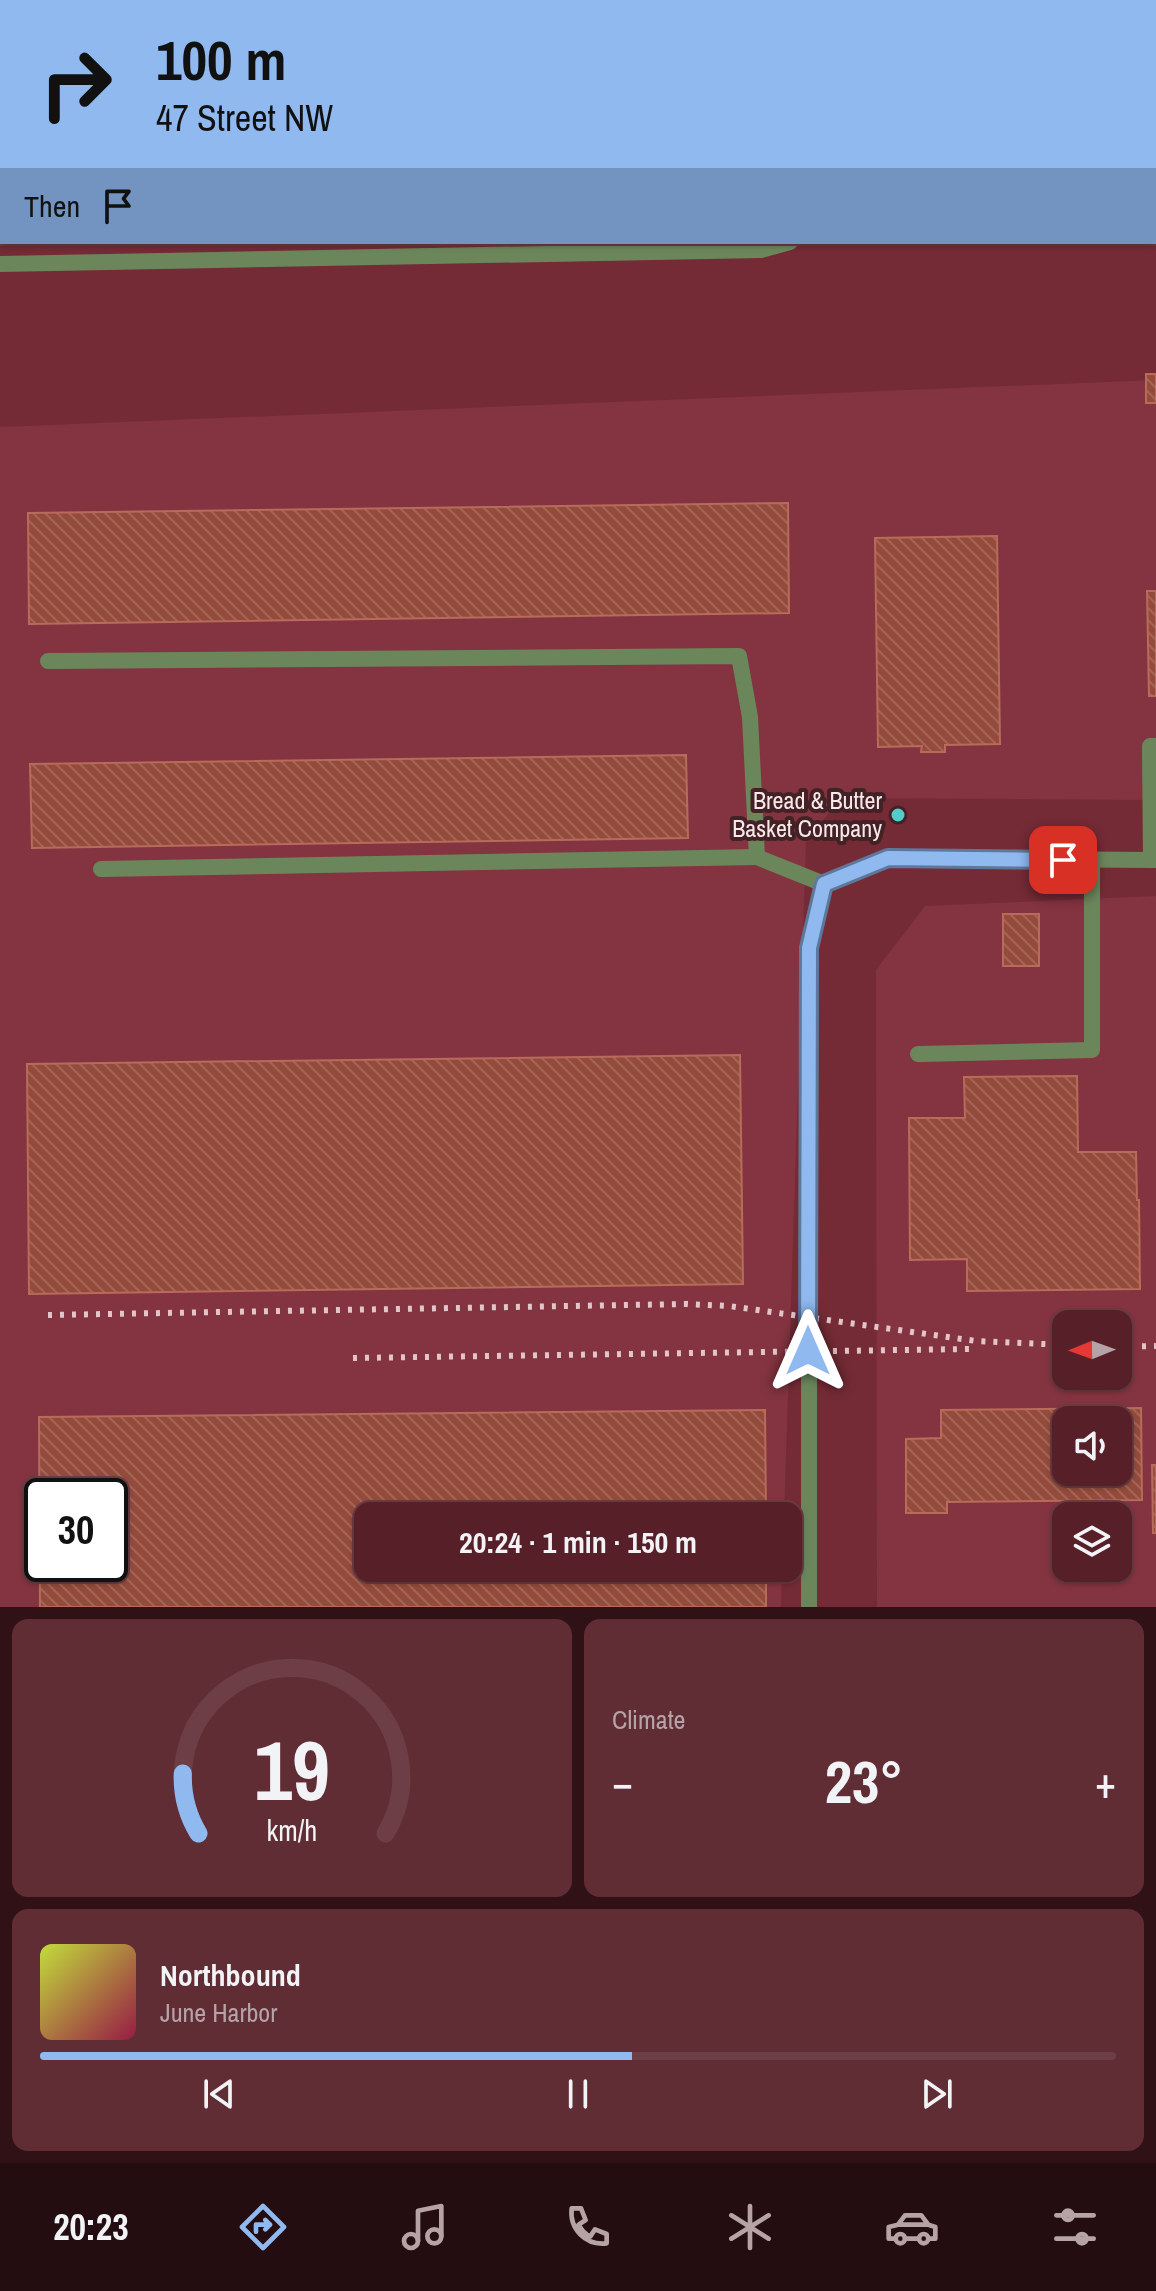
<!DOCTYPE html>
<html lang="en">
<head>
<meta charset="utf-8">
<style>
  :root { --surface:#572028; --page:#602d34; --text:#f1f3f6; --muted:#b6a3a8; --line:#6d3e45; --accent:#90b9f0 }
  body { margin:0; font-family:"Archivo Narrow",sans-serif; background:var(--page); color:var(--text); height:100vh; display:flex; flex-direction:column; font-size:30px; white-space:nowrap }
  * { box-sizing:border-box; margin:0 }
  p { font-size:26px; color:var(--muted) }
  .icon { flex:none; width:44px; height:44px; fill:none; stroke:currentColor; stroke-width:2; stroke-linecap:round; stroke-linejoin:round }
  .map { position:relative; height:1607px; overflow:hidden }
  .panel { display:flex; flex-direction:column; gap:12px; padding:12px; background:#301216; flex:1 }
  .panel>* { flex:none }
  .guide { position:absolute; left:0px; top:0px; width:1156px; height:244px; box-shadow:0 2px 6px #0004,0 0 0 2px var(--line); background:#90b9f0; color:#111; overflow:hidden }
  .needle { width:52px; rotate:269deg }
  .fabs { position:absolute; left:1052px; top:1310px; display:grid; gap:16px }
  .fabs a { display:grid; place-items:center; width:80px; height:80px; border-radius:16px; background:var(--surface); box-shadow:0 2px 6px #0004,0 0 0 2px var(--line); font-size:40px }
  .speed { position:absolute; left:24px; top:1478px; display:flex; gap:16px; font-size:40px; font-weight:700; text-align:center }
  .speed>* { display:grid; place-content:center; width:104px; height:104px; border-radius:50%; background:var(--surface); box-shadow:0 2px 6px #0004,0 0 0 2px var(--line); line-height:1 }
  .speed .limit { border:4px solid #111; border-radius:12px; background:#fff; color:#111 }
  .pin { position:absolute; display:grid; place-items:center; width:68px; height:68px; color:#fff; margin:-34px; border-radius:16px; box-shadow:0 4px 12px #0006 }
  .me { position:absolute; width:88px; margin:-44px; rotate:0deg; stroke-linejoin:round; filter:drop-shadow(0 0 6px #0008) }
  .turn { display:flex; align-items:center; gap:28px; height:168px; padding:0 24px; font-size:36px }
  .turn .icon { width:104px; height:104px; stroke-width:2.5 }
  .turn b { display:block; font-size:56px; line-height:68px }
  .then { display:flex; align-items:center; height:76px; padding:0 24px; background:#0003; gap:16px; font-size:30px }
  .big { font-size:60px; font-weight:800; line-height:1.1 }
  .panel .tile { flex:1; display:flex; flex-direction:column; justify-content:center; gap:12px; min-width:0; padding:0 28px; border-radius:16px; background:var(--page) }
  .panel .dial { align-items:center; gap:0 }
  .dial svg { height:208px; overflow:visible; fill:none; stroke:var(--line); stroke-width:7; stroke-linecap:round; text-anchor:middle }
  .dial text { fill:var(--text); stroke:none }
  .song { display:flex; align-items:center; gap:24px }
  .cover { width:96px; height:96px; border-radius:12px; background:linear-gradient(135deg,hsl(70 70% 55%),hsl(340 70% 35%)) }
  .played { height:8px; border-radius:4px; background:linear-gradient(90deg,var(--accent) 55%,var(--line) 55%) }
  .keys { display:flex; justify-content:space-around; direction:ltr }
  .heat { display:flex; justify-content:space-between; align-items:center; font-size:44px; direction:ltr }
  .panel .tiles { flex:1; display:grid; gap:12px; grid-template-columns:1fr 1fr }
  .tile:last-child { grid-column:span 2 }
  .trip { position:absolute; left:354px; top:1502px; width:448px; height:80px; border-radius:16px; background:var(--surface); box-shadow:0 2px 6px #0004,0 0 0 2px var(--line); font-weight:800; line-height:80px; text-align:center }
  .dock { display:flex; height:128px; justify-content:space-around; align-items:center; background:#230d10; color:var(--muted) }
  .dock .icon { width:56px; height:56px }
  .dock .current { color:var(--accent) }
  .dock b { font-size:36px; color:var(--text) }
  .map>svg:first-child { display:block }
</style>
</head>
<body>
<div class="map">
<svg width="1156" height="1607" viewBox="0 0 1156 1607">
  <defs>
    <pattern id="building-back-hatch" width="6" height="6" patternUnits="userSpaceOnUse" patternTransform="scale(2)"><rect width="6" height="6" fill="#944b3b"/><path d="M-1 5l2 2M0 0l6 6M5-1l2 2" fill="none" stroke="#a46557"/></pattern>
  </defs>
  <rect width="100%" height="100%" fill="#742b36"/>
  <g fill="#833440" fill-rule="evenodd">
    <path d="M1156 380V800L841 798 806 842 784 1516H368V1568H782L781 1607H0V427ZM42 1496H110V1564H42Z"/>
    <path d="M1156 896V1607H877L876 970 925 906ZM1066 1324H1118V1376H1066ZM1066 1420H1118V1472H1066ZM1066 1516H1118V1568H1066Z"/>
  </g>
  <g fill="url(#building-back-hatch)" stroke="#b86b5a" stroke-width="2" fill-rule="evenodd">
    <path d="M178 0H362L361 2Z"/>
    <rect x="1146" y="374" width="10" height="29"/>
    <path d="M788 503 789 613 29 624 28 513Z"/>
    <path d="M997 536 1000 744 945 745V752H921L922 746 878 747 875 538Z"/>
    <path d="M1147 591H1156V696H1149Z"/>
    <path d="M686 755 688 838 32 848 30 764Z"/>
    <rect x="1003" y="914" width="36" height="52"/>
    <path d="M740 1055 743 1284 29 1294 27 1064Z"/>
    <path d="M1077 1076 1078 1152H1136L1137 1200H1139L1140 1289 967 1291V1259L910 1260 909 1118H965L964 1077Z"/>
    <path d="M1141 1408 1142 1500 947 1502V1513H906V1439L941 1438V1410ZM1066 1420H1118V1472H1066Z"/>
    <path d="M765 1410 766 1516H368V1568H766V1607H40L39 1417ZM42 1496H110V1564H42Z"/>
    <path d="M1152 1465H1156V1533H1153Z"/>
  </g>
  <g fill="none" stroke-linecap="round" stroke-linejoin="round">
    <g stroke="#6c865c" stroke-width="16">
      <path d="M618 0V2"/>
      <path d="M895 0V2"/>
      <path d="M1154 203H1156"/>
      <path d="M0 264 761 250 790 242"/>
      <path d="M48 661 739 656 750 717 757 857 824 884"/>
      <path d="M1151 860 1150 746H1156"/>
      <path d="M101 869 757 857"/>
      <path d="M918 1054 1092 1050V860"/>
    </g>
    <path stroke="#6c865c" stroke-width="16" d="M809 1607V948L824 884 888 858 1156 860"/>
    <g stroke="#e2c5c8" stroke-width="6" stroke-dasharray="4 8" stroke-linecap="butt">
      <path d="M48 1315 686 1304 729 1306 976 1341 1066 1345"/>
      <path d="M1118 1347 1156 1346"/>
      <path d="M353 1358 970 1349"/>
    </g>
  </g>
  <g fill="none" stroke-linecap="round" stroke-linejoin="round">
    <defs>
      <path id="route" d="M808 1351 809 948 824 884 888 858 1063 860"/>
    </defs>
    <use href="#route" stroke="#5e789c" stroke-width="20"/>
    <use href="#route" stroke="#90b9f0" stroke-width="14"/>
  </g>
  <circle fill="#53cdcb" stroke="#432226" stroke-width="3" cx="898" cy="815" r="8"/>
  <g text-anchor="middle" stroke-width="8" stroke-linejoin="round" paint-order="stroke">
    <g font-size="24" fill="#fbe8e9" stroke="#432226" text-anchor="end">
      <text x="882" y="809">Bread &amp; Butter<tspan x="882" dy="28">Basket Company</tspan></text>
    </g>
  </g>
</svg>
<div class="fabs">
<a><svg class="needle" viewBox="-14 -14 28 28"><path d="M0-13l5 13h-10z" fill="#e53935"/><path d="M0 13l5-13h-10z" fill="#b6a3a8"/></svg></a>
<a><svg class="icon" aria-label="sound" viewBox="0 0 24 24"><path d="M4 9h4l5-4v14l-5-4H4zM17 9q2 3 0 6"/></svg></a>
<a><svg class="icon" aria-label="layers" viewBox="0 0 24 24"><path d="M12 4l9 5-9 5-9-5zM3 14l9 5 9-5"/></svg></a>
</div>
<div class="speed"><div class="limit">30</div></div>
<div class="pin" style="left:1063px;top:860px;background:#d93025"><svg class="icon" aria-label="arrive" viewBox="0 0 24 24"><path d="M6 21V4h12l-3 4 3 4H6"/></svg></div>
<svg class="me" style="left:808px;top:1351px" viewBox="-20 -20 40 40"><path d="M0-17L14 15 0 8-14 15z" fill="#90b9f0" stroke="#fff" stroke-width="4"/></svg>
<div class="trip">20:24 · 1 min · 150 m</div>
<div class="guide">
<div class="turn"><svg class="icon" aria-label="right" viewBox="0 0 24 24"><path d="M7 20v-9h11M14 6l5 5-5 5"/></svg><div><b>100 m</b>47 Street NW</div></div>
<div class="then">Then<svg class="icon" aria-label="arrive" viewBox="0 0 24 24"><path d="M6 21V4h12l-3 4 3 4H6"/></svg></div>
</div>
</div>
<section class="panel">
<div class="tiles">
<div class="tile dial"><svg viewBox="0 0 100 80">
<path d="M14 69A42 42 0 1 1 86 69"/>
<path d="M14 69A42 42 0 0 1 8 46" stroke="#90b9f0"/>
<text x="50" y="56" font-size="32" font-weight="700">19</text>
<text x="50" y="72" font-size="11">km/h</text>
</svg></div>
<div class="tile"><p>Climate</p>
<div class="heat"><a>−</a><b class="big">23°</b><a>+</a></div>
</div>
<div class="tile">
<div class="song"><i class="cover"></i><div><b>Northbound</b><p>June Harbor</p></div></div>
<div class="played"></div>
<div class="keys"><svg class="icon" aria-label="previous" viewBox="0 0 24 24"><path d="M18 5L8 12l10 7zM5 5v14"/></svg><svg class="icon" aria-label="pause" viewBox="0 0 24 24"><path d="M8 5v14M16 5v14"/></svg><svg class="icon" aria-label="next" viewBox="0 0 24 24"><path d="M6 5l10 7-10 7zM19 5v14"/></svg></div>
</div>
</div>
</section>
<nav class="dock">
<b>20:23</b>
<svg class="icon current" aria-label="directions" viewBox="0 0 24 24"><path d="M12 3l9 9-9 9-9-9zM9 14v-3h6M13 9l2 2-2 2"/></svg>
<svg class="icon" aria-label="music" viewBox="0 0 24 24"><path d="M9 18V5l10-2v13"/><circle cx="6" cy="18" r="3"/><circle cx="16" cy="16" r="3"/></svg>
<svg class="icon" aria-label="phone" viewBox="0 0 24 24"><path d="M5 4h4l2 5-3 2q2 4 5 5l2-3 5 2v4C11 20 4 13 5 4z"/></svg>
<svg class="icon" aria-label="climate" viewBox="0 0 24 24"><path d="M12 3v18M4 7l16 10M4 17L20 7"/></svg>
<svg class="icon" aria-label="car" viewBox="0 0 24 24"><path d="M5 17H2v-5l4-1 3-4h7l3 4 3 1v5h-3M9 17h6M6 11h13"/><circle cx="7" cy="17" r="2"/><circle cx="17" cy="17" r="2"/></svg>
<svg class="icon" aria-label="filters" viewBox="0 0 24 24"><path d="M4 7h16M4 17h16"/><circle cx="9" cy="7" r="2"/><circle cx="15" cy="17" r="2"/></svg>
</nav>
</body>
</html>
